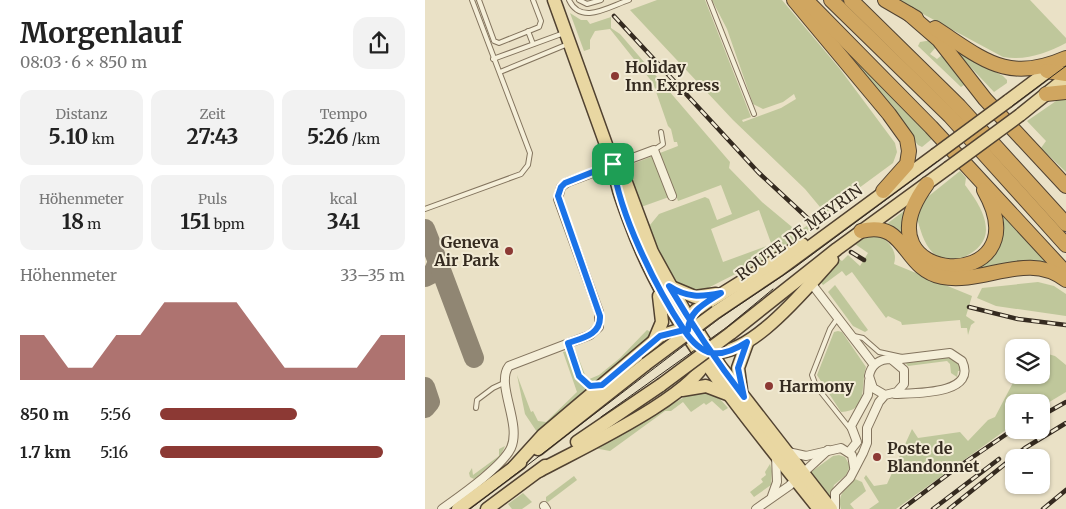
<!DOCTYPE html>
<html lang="de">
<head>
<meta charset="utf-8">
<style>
  :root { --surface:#fff; --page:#f2f2f2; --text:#222; --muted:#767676; --accent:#8c3934 }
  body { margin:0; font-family:Merriweather,serif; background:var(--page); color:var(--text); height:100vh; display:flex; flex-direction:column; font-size:19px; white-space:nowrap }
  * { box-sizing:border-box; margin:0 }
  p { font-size:16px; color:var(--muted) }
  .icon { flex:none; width:28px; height:28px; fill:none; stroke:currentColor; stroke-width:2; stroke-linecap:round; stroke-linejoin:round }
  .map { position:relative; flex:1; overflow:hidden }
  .panel { display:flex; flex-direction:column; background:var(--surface); width:425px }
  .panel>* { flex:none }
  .buttons { position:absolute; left:580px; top:339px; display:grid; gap:10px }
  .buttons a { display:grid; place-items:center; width:45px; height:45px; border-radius:10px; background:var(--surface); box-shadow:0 1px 4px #0004; font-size:25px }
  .pin { position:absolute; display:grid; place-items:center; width:42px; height:42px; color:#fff; margin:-21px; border-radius:10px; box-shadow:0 2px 8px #0006 }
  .round { display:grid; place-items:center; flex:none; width:52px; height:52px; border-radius:15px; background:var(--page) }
  .head { display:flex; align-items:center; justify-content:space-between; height:85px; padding:0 20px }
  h1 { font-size:28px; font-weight:700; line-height:38px }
  .stats { display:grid; grid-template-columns:repeat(3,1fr); gap:8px; height:85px; padding:5px 20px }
  .stats div { display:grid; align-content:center; border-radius:12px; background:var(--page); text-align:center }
  .stats b { font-size:21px; font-weight:700 }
  .stats small { font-size:14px; font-weight:400 }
  .stats p { font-size:14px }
  .chart { height:140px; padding:10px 20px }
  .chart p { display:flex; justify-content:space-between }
  .chart svg { width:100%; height:90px; margin-top:5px; fill:var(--accent); opacity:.7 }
  ul { padding:0 20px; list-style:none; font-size:16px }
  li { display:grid; grid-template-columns:80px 60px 1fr; align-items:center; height:38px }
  li i { height:12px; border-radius:6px; background:var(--accent) }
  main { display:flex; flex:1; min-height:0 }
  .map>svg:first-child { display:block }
  .green { fill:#bfc79b }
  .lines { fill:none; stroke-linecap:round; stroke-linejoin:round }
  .taxiway { stroke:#908673; stroke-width:20 }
  .service-casing { stroke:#83745e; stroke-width:6 }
  .minor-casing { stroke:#83745e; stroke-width:10 }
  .primary-casing { stroke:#514231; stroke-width:15 }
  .motorway-casing { stroke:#514231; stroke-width:16 }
  .service { stroke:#f5efd9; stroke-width:4 }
  .minor { stroke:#f5efd9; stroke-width:8 }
  .primary { stroke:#e9d7a2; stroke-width:12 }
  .motorway { stroke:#d0a660; stroke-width:14 }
  .tram { stroke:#352b20; stroke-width:1 }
  .rail-casing { stroke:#352b20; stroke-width:4.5 }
  .rail { stroke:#f2ebd5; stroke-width:2.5; stroke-dasharray:8; stroke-linecap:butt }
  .primary-bridge-casing { stroke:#514231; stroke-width:15; stroke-linecap:butt }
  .primary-bridge { stroke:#e9d7a2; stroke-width:12 }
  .route-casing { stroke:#fff; stroke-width:10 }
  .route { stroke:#1a73e8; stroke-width:6 }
  .poi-dot { fill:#8c3934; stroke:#f2ebd5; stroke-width:2 }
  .labels { text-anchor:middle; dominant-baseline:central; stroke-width:4; stroke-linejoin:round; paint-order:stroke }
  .poi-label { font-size:16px; font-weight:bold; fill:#352b20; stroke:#f2ebd5; text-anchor:start }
  .street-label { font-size:16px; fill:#352b20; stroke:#f2ebd5 }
</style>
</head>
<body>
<main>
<section class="panel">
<div class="head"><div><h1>Morgenlauf</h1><p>08:03 · 6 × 850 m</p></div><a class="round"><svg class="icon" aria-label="share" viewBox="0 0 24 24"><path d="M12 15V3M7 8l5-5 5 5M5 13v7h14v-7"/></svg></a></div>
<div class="stats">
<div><p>Distanz</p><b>5.10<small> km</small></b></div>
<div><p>Zeit</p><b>27:43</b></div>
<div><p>Tempo</p><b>5:26<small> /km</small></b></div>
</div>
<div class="stats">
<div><p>Höhenmeter</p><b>18<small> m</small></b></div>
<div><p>Puls</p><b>151<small> bpm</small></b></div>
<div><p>kcal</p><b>341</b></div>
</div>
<div class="chart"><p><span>Höhenmeter</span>33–35 m</p>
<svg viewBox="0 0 160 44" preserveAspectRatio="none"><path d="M0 44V22L10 22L20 38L30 38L40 22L50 22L60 6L70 6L80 6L90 6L100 22L110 38L120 38L130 38L140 38L150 22L160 22V44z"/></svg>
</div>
<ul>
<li><b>850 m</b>5:56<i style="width:56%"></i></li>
<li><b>1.7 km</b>5:16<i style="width:91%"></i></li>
</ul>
</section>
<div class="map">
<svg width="641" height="509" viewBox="0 0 641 509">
  <rect width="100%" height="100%" fill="#eae1c6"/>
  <!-- green -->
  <g class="green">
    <path d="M232,0H280L326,117L317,120L318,122L356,108L371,99L369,94L358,102L338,109L328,104L302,29L287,0H357L415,69L470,143L472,152L468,163L400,213L380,189L308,120L205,10Z"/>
    <path d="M472,0H605L641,38V43C622,53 600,61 578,57Z"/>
    <path d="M145,13L156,20H162L165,24L186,17V28L195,34L305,162L304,168L337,202L373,232L383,225L389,230L350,254L334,210L286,229L298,262L342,246L344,257L277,291C266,292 258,290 250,281C239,269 201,176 205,165L228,156L244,197L216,207L225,225L234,214L280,197L284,199L292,220L307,214L296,185L253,201L235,153L253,146L252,142H249L246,129L243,126L228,83L185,29L170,31L165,40V49L159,51Z"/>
    <path d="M501,41H507L511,47L505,54L512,59L517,55L539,81V85L536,87L493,46L495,42Z"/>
    <path d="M536,53L578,76L582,80V83L569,92L534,55Z"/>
    <path d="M426,54L508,138L497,147L493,145L422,57Z"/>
    <path d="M641,97V172L616,148L621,141L602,121L634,99Z"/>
    <path d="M535,171L541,178L540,185C549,197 561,213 561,230C561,252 525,270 508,253C498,243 495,228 491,215L500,199Z"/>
    <path d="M575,207L629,266L628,268C587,254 555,282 518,273C489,267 484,237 459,226L483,208C459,284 590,297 571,209Z"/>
    <path d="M454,235C464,242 473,251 469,264L547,296L541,316L550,322L546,325L543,335L542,328H536L535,320L477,325L476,322L463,316L461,318L427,272L421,276L417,271L398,285L394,280L414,259L417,261L423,255L435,266L443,253L430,244L443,236Z"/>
    <path d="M613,282L629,286L641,294V316L571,306L552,298L557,288Z"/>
    <path d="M410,285L443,330L440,332L428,326L403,292Z"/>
    <path d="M222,330L228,333L223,340L221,338L177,378L168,382L163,390L112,432L100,414L92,375L106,412L108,411L113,421L121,422L152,392L138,352L150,349L162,380L174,375L195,358Z"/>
    <path d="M413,331L417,332L441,367C435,387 444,411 416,412L392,375L409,332Z"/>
    <path d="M616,352L630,356L641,365V392L616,407V402H589V424L471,509H444L454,502L439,478L441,475L449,486L462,484L487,429L493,438L535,432L543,441L563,420L570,417L592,375H616Z"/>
    <path d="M522,356C530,359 534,363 536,371H533L532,377L526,373L525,364L522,361L483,366L479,361Z"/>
    <path d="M280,391L295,399L303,408L298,411L287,401L281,405L279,403L266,412L258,402L246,411H240L185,451L169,448L265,394Z"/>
    <path d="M80,446L76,455L53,477L49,479L45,477L44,473L47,468L48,475L74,456V449Z"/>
    <path d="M414,455L420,457L425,466L421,475L409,485L405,500L385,475L386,472L408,456Z"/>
    <path d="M345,464L347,471L346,485L329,497L325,492L338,482L336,479L341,475L340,472Z"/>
    <path d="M149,476L152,480L123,502L121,501V497Z"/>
    <path d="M430,479L437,482L441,491L425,504L429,509H416C412,495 420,488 430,479Z"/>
    <path d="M98,493L107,502L97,509H87L83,504Z"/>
  </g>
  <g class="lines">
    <!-- taxiway -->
    <g class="taxiway">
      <path d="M0,229L13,262L8,273L0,277"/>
      <path d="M13,262L49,358"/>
      <path d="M0,387L5,402L0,408"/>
    </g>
    <!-- service casing -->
    <g class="service-casing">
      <g id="service">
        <path d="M54,0L69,41L74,43L114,27L116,21L108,0"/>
        <path d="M144,0C156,26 185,6 204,0"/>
        <path d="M154,0L162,4L176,0"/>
        <path d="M284,0L329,114"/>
        <path d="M103,31L108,44"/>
        <path d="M68,59L139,33"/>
        <path d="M75,72L143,44"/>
        <path d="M229,150L238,144L236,132"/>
        <path d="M0,209L96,174L103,165L105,153L47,0"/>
        <path d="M412,319L405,329L387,375L391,386L426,430"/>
        <path d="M429,336L438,338L454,352L477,357"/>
        <path d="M143,343C148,358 151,385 170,386"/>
        <path d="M51,408L52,400L68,388L81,382"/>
      </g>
    </g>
    <!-- minor casing -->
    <g class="minor-casing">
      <g id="minor">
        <path d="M386,283L449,365"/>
        <path d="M468,360L525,353L537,361C553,395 489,393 470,394"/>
        <path d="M363,452L381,456L416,448L427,455L429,467"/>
        <path d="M424,452L432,442L426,426L443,395L444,381"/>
        <path d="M347,496L352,482L351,456"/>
        <path d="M119,506L121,509"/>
        <path d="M17,509C35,496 77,467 86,448C97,423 70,384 84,366L165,335L174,327V312L133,199L136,187L143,182L229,150L247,196"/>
        <path d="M331,509L364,486L403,450"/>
        <path d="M410,509V493L425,478L438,453L442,443V428L454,402L460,395L472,392L479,384V370L466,359C454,359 446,365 444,376L448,388L460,395"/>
      </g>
    </g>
    <!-- primary casing -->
    <g class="primary-casing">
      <g id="primary">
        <path d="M129,0L188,164C191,185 198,203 205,222C245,331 323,419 394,509"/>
        <path d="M583,101L631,65"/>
        <path d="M595,115L641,78"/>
        <path d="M188,164L199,177L227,252L259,310L295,366L406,509"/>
        <path d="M246,287L270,297L291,294"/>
        <path d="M291,312L355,269L510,155"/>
        <path d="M263,326L264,319L271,310L377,244"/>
        <path d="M306,333L412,249L523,168"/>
        <path d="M229,341L237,322L234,296"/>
        <path d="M281,351C321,364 382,287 407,260"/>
        <path d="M257,390L281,386L302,394"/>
        <path d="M316,390L313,368L322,343"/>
        <path d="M152,442L236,385"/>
        <path d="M113,449L221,364"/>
        <path d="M89,467L118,435L235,336L251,331H265"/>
        <path d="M114,471C148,452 277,393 282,356"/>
        <path d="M33,509L95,463"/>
        <path d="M62,509L120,466"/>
      </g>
    </g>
    <!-- motorway casing -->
    <g class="motorway-casing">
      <g id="motorway">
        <path d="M369,0L464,114L482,139L484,151L482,164L458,191"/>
        <path d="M381,0L506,127L641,273"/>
        <path d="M406,0L525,116L641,245"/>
        <path d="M426,0L534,106L641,224"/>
        <path d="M460,0L491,18"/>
        <path d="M484,14L514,40L560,99L641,186"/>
        <path d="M510,28C558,59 582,84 641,58"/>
        <path d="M622,71L641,74"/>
        <path d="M621,94L641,92"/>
        <path d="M502,184C426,288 620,297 559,190"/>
        <path d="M436,231C482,219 477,269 517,277C559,285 603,250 641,280"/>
      </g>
    </g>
    <!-- service -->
    <use href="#service" class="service"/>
    <!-- minor -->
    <use href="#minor" class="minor"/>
    <!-- primary -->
    <use href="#primary" class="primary"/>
    <!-- motorway -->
    <use href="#motorway" class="motorway"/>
    <!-- tram -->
    <g class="tram">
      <path d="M176,417L302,327L348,289"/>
      <path d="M45,509L295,318L369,268L641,66"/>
    </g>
    <!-- rail casing -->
    <g class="rail-casing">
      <g id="rail">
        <path d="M189,16L333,172L392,227"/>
        <path d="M426,252L439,260"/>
        <path d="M544,307L593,319L641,325"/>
        <path d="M616,416L641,402"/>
        <path d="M477,509L530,469L589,429"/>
        <path d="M508,509L574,459"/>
        <path d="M524,509L600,448L641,423"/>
        <path d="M618,509L641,490"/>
      </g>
    </g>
    <!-- rail -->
    <use href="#rail" class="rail"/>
    <!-- primary-bridge casing -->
    <g class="primary-bridge-casing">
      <g id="primary-bridge">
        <path d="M510,155L583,101"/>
        <path d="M523,168L595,115"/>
        <path d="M221,364L291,312"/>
        <path d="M236,385L306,333"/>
      </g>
    </g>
    <!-- primary-bridge -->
    <use href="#primary-bridge" class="primary-bridge"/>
  </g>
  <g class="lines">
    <!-- route casing -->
    <g class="route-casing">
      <path id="route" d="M188,164L140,183L136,187L133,196L175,316C176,335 157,338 143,343L154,376L165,386L177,385L235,336L259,330C277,357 294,360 322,342L313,368L319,397C292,362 267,325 244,286C262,298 276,297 296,293C281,303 264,310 263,330H259C231,288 194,214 188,164"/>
    </g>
    <!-- route -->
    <use href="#route" class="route"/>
  </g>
  <!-- markers -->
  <g class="poi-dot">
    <circle cx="190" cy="76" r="5"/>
    <circle cx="84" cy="251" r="5"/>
    <circle cx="344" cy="386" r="5"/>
    <circle cx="452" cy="457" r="5"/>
  </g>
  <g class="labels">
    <!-- poi labels -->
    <g class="poi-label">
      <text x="200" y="67">Holiday<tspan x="200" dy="18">Inn Express</tspan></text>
      <text x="74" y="242" text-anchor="end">Geneva<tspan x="74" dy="18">Air Park</tspan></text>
      <text x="354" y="386">Harmony</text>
      <text x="462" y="448">Poste de<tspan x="462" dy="18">Blandonnet</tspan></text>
    </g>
    <!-- street labels -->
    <g class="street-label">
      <text transform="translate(374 232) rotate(-36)">ROUTE DE MEYRIN</text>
    </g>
  </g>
</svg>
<div class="buttons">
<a><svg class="icon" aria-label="layers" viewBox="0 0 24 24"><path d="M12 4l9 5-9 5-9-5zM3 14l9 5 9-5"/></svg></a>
<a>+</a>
<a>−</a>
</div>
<div class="pin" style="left:188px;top:164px;background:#1e9e55"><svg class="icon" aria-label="arrive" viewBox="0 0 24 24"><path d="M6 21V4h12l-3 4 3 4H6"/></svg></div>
</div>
</main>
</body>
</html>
